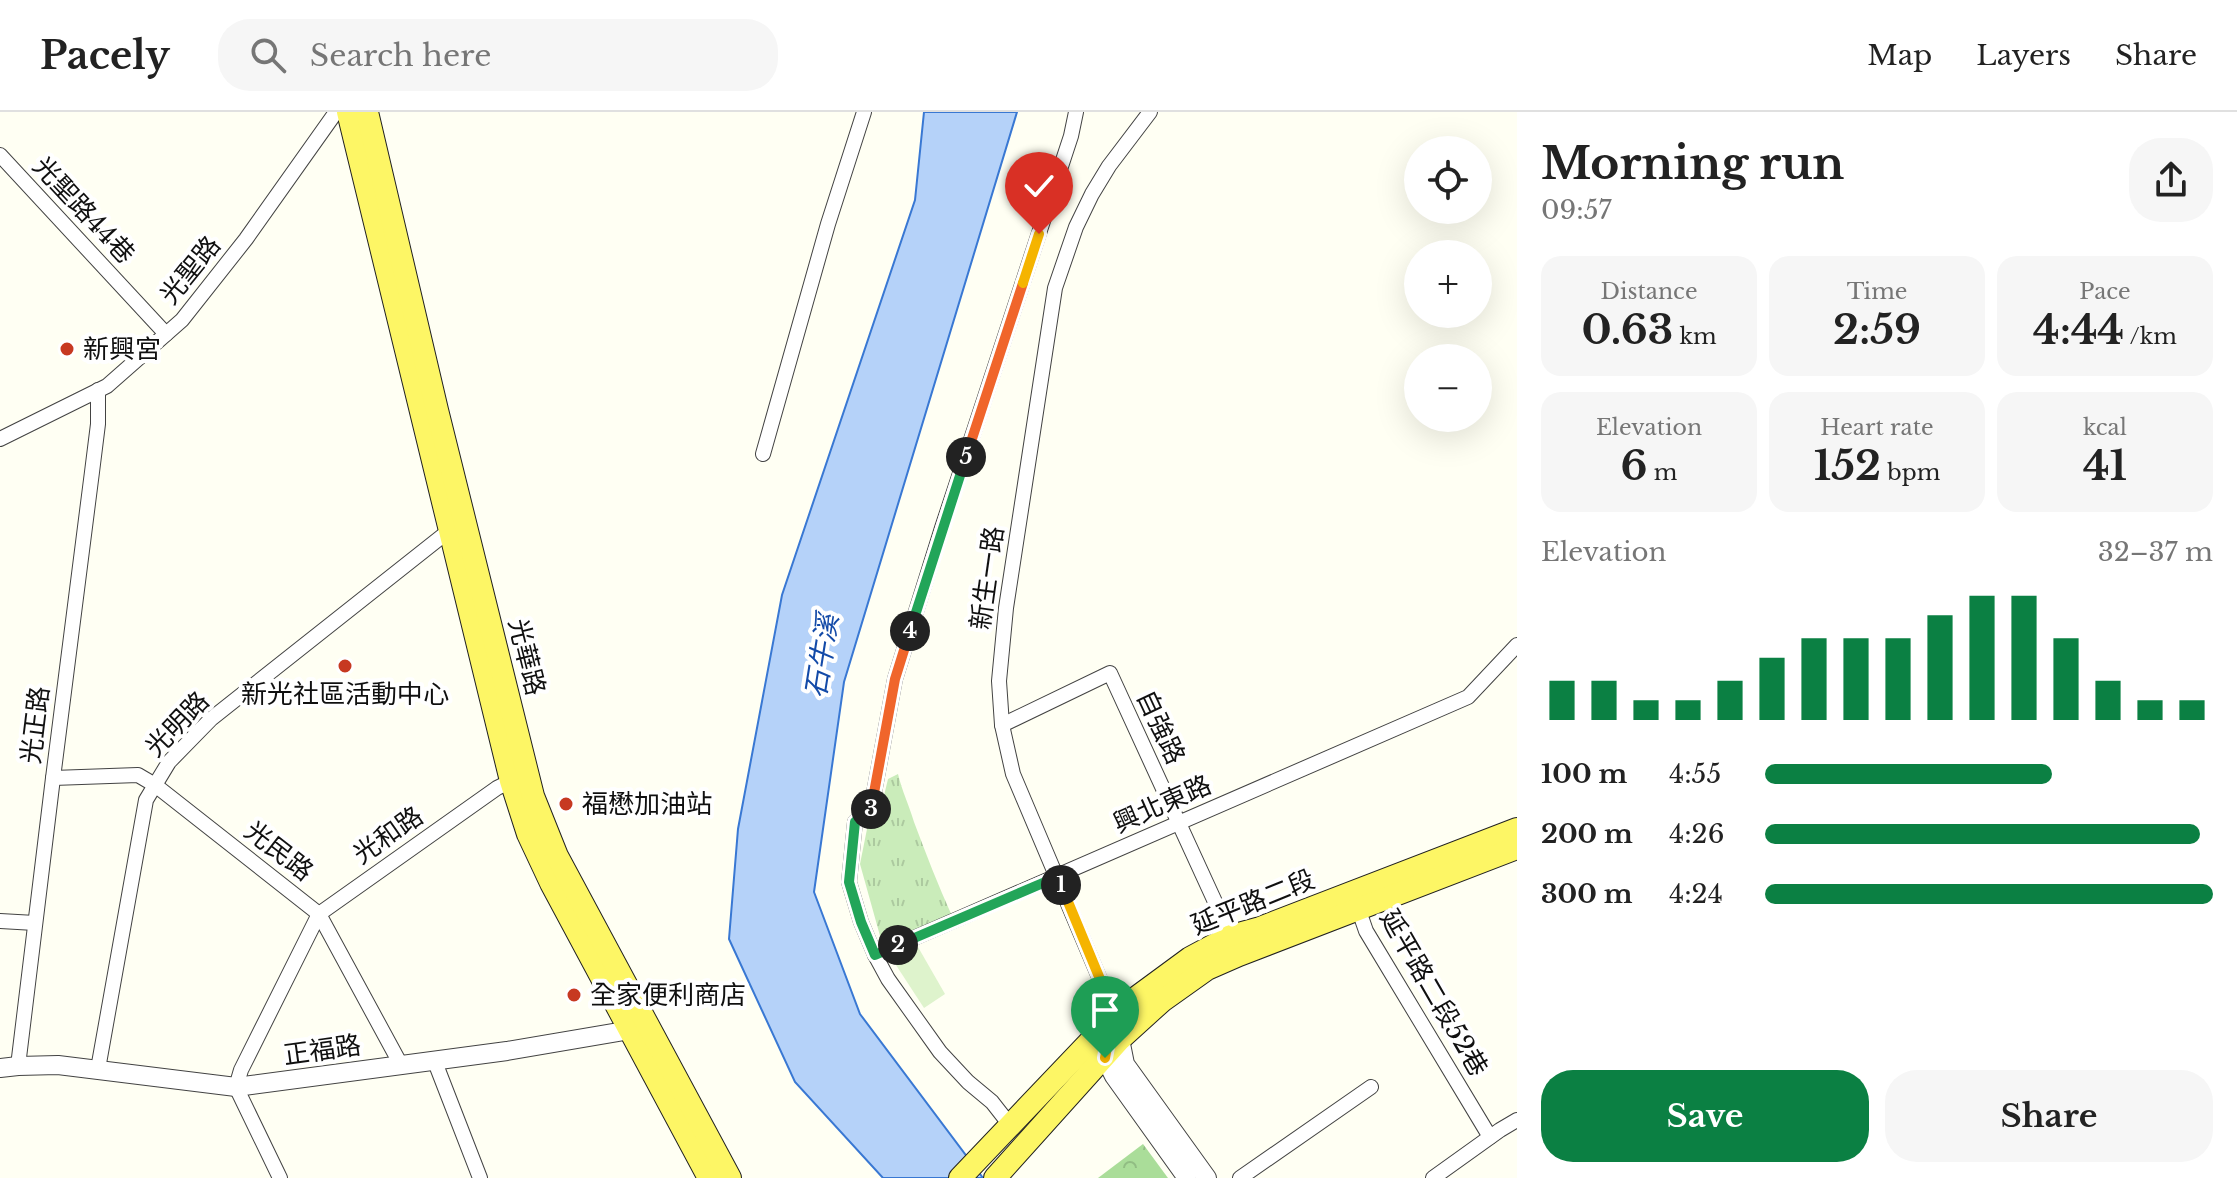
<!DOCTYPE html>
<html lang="en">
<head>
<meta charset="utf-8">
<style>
  :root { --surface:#fff; --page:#f6f6f6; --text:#222; --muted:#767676; --line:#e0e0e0; --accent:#0b8043 }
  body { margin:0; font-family:"Libre Baskerville","Noto Sans TC",serif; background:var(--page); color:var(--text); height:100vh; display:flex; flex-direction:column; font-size:30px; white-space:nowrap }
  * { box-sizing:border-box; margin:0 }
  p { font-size:26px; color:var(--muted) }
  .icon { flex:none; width:44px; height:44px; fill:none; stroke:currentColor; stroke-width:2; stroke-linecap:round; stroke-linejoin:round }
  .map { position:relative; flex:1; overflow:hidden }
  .side { display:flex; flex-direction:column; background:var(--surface); width:720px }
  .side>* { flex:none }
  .controls { position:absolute; left:1404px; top:24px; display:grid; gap:16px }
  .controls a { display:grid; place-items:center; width:88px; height:88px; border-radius:50%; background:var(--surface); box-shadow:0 8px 32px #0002; font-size:40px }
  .pin { position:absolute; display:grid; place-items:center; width:68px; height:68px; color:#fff; margin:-82px -34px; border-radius:50% 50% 50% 0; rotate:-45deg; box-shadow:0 0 8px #0007 }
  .pin .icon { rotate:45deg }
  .km { position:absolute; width:40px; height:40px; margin:-20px; border-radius:50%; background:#222; color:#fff; font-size:22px; line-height:40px; text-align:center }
  .round { display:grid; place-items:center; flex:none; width:84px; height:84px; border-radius:32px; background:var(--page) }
  .head { display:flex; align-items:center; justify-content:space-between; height:136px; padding:0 24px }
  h1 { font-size:44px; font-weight:700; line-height:60px }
  .metrics { display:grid; grid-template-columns:repeat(3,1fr); gap:12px; height:136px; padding:8px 24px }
  .metrics div { display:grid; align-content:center; border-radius:20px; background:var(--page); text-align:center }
  .metrics b { font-size:40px; font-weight:700 }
  .metrics small { font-size:22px; font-weight:400 }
  .metrics p { font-size:22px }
  .chart { height:224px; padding:16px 24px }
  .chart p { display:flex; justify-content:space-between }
  .chart svg { width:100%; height:144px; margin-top:8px; stroke:var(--accent); stroke-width:6 }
  .cta { display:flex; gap:16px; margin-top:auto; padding:16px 24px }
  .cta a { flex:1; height:92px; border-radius:32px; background:var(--accent); color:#fff; font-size:32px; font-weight:700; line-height:92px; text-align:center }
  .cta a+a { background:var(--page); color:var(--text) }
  ul { padding:0 24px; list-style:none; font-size:26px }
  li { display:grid; grid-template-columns:128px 96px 1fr; align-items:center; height:60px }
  li i { height:20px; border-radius:10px; background:var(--accent) }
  header { display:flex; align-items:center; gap:48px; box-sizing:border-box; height:112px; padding:0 40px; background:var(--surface); border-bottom:2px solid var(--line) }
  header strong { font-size:38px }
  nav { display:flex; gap:44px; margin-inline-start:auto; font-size:28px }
  .search { width:560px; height:72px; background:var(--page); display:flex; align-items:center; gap:20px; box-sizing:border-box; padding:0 28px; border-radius:32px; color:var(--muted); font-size:30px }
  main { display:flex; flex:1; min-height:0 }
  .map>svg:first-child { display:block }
  .grass { fill:url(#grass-tufts) }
  .forest { fill:url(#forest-crowns) }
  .pitch { fill:#def3cc }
  .water { fill:#b5d2f9; stroke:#3978d3; stroke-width:2 }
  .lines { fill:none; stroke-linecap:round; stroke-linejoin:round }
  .minor-casing { stroke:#434343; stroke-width:16 }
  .tertiary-casing { stroke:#434343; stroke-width:20 }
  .primary-casing { stroke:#212121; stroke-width:24 }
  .minor { stroke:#fff; stroke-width:14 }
  .tertiary { stroke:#fff; stroke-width:18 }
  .primary { stroke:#fdf665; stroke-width:22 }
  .split-1-casing { stroke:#fff; stroke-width:16 }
  .split-2-casing { stroke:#fff; stroke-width:16 }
  .split-3-casing { stroke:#fff; stroke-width:16 }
  .split-4-casing { stroke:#fff; stroke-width:16 }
  .split-5-casing { stroke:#fff; stroke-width:16 }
  .split-6-casing { stroke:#fff; stroke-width:16 }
  .split-7-casing { stroke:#fff; stroke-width:16 }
  .split-1 { stroke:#f5b400; stroke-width:10 }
  .split-2 { stroke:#22a559; stroke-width:10 }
  .split-3 { stroke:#22a559; stroke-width:10 }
  .split-4 { stroke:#f0652b; stroke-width:10 }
  .split-5 { stroke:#22a559; stroke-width:10 }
  .split-6 { stroke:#f0652b; stroke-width:10 }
  .split-7 { stroke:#f5b400; stroke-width:10 }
  .poi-dot { fill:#c73921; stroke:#fff; stroke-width:3 }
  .labels { text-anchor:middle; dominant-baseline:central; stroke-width:8; stroke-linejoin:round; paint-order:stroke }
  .street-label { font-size:26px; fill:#101010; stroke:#fff }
  .poi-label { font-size:26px; fill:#101010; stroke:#fff; text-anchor:start }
  .water-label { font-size:28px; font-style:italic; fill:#134aa8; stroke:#fff }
</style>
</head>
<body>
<header>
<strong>Pacely</strong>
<div class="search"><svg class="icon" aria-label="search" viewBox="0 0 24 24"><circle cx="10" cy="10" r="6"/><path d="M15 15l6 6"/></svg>Search here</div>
<nav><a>Map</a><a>Layers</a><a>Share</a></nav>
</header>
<main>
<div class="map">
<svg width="1517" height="1066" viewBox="0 0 1517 1066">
  <defs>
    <pattern id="grass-tufts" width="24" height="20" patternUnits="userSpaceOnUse" patternTransform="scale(2)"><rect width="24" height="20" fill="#caecba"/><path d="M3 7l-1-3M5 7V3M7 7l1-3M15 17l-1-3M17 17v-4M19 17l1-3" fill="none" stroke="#acc99f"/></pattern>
    <pattern id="forest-crowns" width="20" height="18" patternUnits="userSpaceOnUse" patternTransform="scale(2)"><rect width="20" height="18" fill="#ad9"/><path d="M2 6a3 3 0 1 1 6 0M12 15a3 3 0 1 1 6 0" fill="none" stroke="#91bd83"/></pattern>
  </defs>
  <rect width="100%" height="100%" fill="#fffff3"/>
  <!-- grass -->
  <path class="grass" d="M898,662C902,679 909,693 914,710C926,742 938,773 952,804L882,831L860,752L868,712L881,696L888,667Z"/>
  <!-- forest -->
  <path class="forest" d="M1143,1032L1168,1066H1098Z"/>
  <!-- pitch -->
  <path class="pitch" d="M918,835L945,882L924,896L894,850Z"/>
  <!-- water -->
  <path class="water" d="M924,0H1017L844,570L814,780L860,902L983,1066H883L795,970L729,827L738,717L782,483L915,88Z"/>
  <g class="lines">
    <!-- minor casing -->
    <g class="minor-casing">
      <g id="minor">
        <path d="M0,43L166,222"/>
        <path d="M0,327L107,274L182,208L246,127L336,0"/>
        <path d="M763,342L828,112L864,0"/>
        <path d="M1002,613L1110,561L1233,829"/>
        <path d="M53,666L138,663L155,673L319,802L401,953"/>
        <path d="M1356,790L1366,819L1490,1025"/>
        <path d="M0,809L35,811"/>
        <path d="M875,843L1468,585L1517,533"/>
        <path d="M1111,910L1107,884L1013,662L1002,613L999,569L1006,496L1055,176L1076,115L1092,82L1109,54L1150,0"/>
        <path d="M435,950L480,1066"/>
        <path d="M18,954L53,666L92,360L98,312V278"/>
        <path d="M98,957L146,688L169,650L211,607L455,414"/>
        <path d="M1010,1013L992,990L968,970L940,940L888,867L875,843L861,810L849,770L855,710L871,697L895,567L942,416L1071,24L1076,0"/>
        <path d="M280,1066L236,975L241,958L319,802L497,676L515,667"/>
        <path d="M1240,1066L1371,975"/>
        <path d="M1433,1066L1500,1018L1517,1008"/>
      </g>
    </g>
    <!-- tertiary casing -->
    <g class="tertiary-casing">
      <g id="tertiary">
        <path d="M1116,917L1120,927L1125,952L1207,1066"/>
        <path d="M1105,946L1114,964L1187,1066"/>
        <path d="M0,956L18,954L58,953L236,975L507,939L642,916"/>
      </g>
    </g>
    <!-- primary casing -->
    <g class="primary-casing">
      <g id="primary">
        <path d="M348,0L511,669L528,722L551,771L709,1066"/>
        <path d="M367,0L437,298L533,684L557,744L730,1066"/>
        <path d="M960,1066L1122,896L1190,846L1231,824L1260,816L1517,717"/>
        <path d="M995,1066L1120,927L1162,889L1207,857L1239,843L1517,736"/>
      </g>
    </g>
    <!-- minor -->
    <use href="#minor" class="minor"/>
    <!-- tertiary -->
    <use href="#tertiary" class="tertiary"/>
    <!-- primary -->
    <use href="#primary" class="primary"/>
  </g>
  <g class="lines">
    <!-- split-1 casing -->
    <g class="split-1-casing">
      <path id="split-1" d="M1061,773L1107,884L1112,907L1105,946"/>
    </g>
    <!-- split-2 casing -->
    <g class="split-2-casing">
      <path id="split-2" d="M898,833L1057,765L1061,773"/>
    </g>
    <!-- split-3 casing -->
    <g class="split-3-casing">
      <path id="split-3" d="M871,697L855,710L849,770L861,810L875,843L898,833"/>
    </g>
    <!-- split-4 casing -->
    <g class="split-4-casing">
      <path id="split-4" d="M871,697L895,567L910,519"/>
    </g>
    <!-- split-5 casing -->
    <g class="split-5-casing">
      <path id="split-5" d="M910,519L966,345"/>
    </g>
    <!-- split-6 casing -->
    <g class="split-6-casing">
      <path id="split-6" d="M966,345L1023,171"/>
    </g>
    <!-- split-7 casing -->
    <g class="split-7-casing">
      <path id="split-7" d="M1023,171L1039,122"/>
    </g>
    <!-- split-1 -->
    <use href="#split-1" class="split-1"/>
    <!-- split-2 -->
    <use href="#split-2" class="split-2"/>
    <!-- split-3 -->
    <use href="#split-3" class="split-3"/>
    <!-- split-4 -->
    <use href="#split-4" class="split-4"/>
    <!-- split-5 -->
    <use href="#split-5" class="split-5"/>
    <!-- split-6 -->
    <use href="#split-6" class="split-6"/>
    <!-- split-7 -->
    <use href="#split-7" class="split-7"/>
  </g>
  <!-- markers -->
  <g class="poi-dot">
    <circle cx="67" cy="237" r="8"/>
    <circle cx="345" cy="554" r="8"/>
    <circle cx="566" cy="692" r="8"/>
    <circle cx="574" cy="883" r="8"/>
  </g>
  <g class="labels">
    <!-- street labels -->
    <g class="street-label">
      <text transform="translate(84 98) rotate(47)">光聖路44巷</text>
      <text transform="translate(190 158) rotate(-51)">光聖路</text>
      <text transform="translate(987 466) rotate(-82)">新生一路</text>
      <text transform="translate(527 545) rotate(76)">光華路</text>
      <text transform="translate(177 612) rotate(-46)">光明路</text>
      <text transform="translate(35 613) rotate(-83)">光正路</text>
      <text transform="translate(1161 615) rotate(65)">自強路</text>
      <text transform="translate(1162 692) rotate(-24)">興北東路</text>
      <text transform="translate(388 723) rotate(-35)">光和路</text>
      <text transform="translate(279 739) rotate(38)">光民路</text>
      <text transform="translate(1253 790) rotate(-22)">延平路二段</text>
      <text transform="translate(1434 881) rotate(60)">延平路二段52巷</text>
      <text transform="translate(322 938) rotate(-8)">正福路</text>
    </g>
    <!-- poi labels -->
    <g class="poi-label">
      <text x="83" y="237">新興宮</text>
      <text x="345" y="582" text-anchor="middle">新光社區活動中心</text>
      <text x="582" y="692">福懋加油站</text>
      <text x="590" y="883">全家便利商店</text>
    </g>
    <!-- water labels -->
    <g class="water-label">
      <text transform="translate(822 544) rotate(-81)">石牛溪</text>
    </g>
  </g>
</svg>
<div class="controls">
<a><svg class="icon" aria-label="locate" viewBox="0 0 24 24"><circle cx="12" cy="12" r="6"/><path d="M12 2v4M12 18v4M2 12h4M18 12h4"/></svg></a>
<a>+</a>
<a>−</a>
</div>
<div class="pin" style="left:1105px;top:946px;background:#1e9e55"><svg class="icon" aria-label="arrive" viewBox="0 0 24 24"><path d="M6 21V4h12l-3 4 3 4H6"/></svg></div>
<div class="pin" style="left:1039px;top:122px;background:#d93025"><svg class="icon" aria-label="check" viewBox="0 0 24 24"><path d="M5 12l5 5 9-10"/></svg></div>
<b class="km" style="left:1061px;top:773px">1</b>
<b class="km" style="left:898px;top:833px">2</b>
<b class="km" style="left:871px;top:697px">3</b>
<b class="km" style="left:910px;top:519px">4</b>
<b class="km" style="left:966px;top:345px">5</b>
</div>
<section class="side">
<div class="head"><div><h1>Morning run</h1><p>09:57</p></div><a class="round"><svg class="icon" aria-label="share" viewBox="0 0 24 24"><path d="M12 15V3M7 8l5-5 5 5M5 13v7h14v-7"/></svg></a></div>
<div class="metrics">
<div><p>Distance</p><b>0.63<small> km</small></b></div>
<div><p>Time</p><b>2:59</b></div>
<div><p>Pace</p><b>4:44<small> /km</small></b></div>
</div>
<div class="metrics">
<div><p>Elevation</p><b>6<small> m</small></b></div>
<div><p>Heart rate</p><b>152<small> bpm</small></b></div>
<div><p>kcal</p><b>41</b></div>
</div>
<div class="chart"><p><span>Elevation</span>32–37 m</p>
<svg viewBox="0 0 160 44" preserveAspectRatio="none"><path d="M5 44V32M15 44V32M25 44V38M35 44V38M45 44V32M55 44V25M65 44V19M75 44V19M85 44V19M95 44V12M105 44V6M115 44V6M125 44V19M135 44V32M145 44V38M155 44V38"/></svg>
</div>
<ul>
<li><b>100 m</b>4:55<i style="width:64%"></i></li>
<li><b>200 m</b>4:26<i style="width:97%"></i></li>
<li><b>300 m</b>4:24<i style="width:100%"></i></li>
</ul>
<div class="cta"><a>Save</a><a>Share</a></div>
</section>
</main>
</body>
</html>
